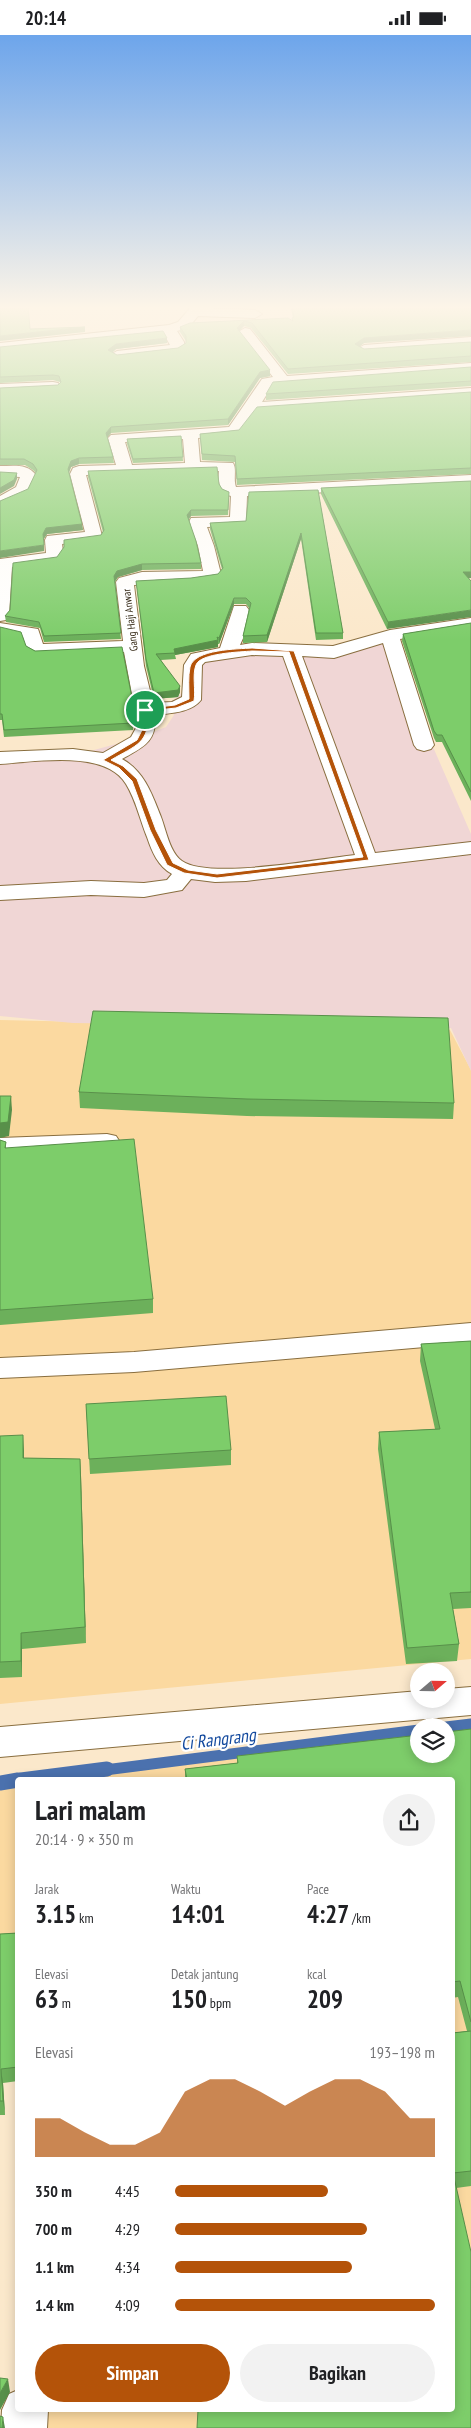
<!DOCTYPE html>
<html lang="id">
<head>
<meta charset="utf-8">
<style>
  :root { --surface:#fff; --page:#f2f2f2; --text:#202124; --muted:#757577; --accent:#b45309 }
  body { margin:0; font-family:"PT Sans Narrow",sans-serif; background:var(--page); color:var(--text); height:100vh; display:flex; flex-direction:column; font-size:19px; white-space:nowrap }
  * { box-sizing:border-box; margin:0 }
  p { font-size:16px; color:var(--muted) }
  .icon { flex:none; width:28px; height:28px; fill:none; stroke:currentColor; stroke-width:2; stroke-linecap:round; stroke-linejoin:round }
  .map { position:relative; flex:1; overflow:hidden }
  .details { position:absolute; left:15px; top:1742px; width:440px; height:635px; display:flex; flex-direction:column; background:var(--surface); border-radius:5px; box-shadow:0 2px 12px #0003 }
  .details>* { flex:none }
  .needle { width:32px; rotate:70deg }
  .fabs { position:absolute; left:410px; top:1628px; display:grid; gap:10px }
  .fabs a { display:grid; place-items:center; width:45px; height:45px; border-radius:50%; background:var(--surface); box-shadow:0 2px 12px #0003; font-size:25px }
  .pin { position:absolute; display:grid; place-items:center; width:42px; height:42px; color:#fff; margin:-21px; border:2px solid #fff; border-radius:50%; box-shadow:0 1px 5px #0007 }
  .round { display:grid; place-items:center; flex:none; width:52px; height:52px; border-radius:26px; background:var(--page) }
  .summary { display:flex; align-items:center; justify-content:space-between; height:85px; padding:0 20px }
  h1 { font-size:28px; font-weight:700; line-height:38px }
  .figures { display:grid; grid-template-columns:repeat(3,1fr); gap:8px; height:85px; padding:5px 20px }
  .figures div { display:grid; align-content:center }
  .figures b { font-size:25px; font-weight:700 }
  .figures small { font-size:14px; font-weight:400 }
  .figures p { font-size:14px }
  .chart { height:140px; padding:10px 20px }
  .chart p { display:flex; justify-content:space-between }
  .chart svg { width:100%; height:90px; margin-top:5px; fill:var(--accent); opacity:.7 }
  .cta { display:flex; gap:10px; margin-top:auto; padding:10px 20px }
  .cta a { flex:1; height:58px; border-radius:30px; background:var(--accent); color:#fff; font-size:20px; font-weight:700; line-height:58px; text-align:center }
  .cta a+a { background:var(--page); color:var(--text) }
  ul { padding:0 20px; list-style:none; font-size:16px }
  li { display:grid; grid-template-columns:80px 60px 1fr; align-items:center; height:38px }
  li i { height:12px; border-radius:6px; background:var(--accent) }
  .status { display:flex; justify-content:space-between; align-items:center; height:35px; padding:0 25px; background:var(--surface); direction:ltr }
  .status svg { height:14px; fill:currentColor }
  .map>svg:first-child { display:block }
  .built { fill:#fbd9a0 }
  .green { fill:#f0d6d5 }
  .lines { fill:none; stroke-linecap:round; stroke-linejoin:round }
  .stream-far1 { stroke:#4b71ae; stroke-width:11 }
  .stream { stroke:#4b71ae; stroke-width:15 }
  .minor-casing { stroke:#896e3f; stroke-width:2 }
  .minor { fill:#fff; fill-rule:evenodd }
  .wall { fill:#6cb05b }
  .shaded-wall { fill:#58904a }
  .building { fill:#7dcd6a; stroke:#58904a }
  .route { fill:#b45309; stroke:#fff; fill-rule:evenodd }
  .labels { text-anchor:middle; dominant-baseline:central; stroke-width:4.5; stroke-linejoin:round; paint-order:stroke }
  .far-street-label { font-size:11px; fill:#372b18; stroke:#fff }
  .near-water-label { font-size:18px; font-style:italic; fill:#144a9e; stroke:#fff }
</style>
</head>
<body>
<div class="status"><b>20:14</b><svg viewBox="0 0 49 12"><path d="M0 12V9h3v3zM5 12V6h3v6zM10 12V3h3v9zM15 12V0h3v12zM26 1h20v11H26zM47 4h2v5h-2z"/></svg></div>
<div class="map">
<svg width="471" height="2393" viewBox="0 0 471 2393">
  <rect width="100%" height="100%" fill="#fbe8cb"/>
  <!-- built -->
  <g class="built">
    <path d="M0,985L450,995L471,1035V1624L0,1669Z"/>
    <path d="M471,1696V2393H43L44,2375H452V1745H18L17,2043L0,2045V1744L419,1702V1719H446Z"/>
  </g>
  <!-- green -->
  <path class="green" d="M385,602L471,799V1036L451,993L73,988L0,981V729L72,721L138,703L166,692L174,680L169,668L182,658L187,625L193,623L248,613L322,622Z"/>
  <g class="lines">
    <!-- stream-far1 -->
    <g class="stream-far1">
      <path d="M446,1692L471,1689"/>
      <path d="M97,1736L419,1695"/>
    </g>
    <!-- stream -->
    <g class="stream">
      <path d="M21,1745L107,1734"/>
      <path d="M0,1748L18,1745"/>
    </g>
    <!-- minor casing -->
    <g class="minor-casing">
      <g id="minor">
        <path d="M193,270H207L205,273L255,275L262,279L255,283L198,281L188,293L177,296L184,307V313L177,317L117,324L110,320L117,316L170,310L164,299L0,316V308L169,290L178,287Z"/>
        <path d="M245,293L250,294L287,341L471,328V336L272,351L262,367L471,353V361L256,376L239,399L198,403L200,427L233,428C237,434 233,444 236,452L471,440V450L247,461L246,487L244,491L207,492L214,511L221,539L218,543L191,547L134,550L144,631L153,668L172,667L182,662L184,630L191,619L220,613L234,571H246L249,575L244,601L240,610L252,608L333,611L390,595L471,583V593L400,604L434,710L431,714L424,716L417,714L414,710L383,608L334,623L302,621L375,818L471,807V819L246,846L215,847L191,844L182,855L144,862L91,860L0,865V851L91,846L144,848L167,845L172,839C158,831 152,817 147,802C140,785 136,765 126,749C105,714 34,727 0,729V717L73,714L103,718L131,702L136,693L135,675L124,617L36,621C25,618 25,612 23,602L0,598V588L38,594L43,609L123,606L116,547L119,543L142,537L203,536L198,511L189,487L191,483L230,482L231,461L224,459C219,452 218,445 219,436L86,440L102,501L100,505L62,509L63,517L57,526L12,532L9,581L6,585L0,586V524L46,518L45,505L47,501L85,497L70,439L73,433L79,431L116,430L108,403L111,400L229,392L262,344L273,342L238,297ZM183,404L185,428L132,430L125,407ZM252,620L283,621L355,820C319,824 209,845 182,826C170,818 166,795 161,782C152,759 144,736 122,724C143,712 157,707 155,680C170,678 191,678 201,665L202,630L205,627Z"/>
        <path d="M471,302V310L364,318L357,314L364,310Z"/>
        <path d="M53,347L58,348L60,351L58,354L0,357V349Z"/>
        <path d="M0,431C13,431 27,428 36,440L28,458L0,472V461L16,452L20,442L0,441Z"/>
        <path d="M107,1099L116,1101L120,1107L116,1113L107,1115L0,1119V1103Z"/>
        <path d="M471,1288V1308L134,1337L0,1343V1323L134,1317Z"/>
        <path d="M471,1652V1680L0,1722V1692L419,1656V1664H446V1654Z"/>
        <path d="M18,2355V2375H48L47,2393H1L2,2375L9,2359Z"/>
      </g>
    </g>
    <!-- minor -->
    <use href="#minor" class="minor"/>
  </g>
  <!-- wall -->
  <g class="wall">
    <path d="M290,270H471L364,308L359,312L364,314L471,307V327L288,339L251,293L244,291L239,296L270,341L260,343L228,390L111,398L107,402L113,422L114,428L79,429L71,432L69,438L83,495L47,499L43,505L44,516L28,454L36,438L33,435L25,430H0V353L58,350L60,348V347L53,345L0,348V312L167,308L116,314L112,318L117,320L178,313L186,308V306L180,297V292L190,288L288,283L292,286V283H293Z"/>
    <path d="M471,332V352V351L266,365V359Z"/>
    <path d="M471,357V439L237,450L235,427L202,425L200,399L239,395Z"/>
    <path d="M181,401L183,426L133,428L127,409V404Z"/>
    <path d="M88,436L219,449L222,454L229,457L228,480L191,481L189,484L201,528V534L142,535L118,542L115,547L121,604L44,607L40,593L6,587L5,581L57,522L101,500L103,497L88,442Z"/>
    <path d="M471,446V543H468L387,594L321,459V453Z"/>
    <path d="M318,455L343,598V604L316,605L301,504L267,607L243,608V601L249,573L246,569H234L219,609H218V612L175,620L176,624L161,625L180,657L178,662L154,664L146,631L136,546L191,543L218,539L222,534L210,494V488L246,486Z"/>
    <path d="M471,588V766L442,707H436L434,703L402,606L403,599Z"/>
    <path d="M0,592L26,611L133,668V695L4,702L2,685H0Z"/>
    <path d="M79,1057L454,1068L453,1084L247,1081L80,1073Z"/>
    <path d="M0,1105L6,1107V1113L153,1264V1278L0,1290Z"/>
    <path d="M471,1306V1573L453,1574L459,1609L457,1626L406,1629L378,1414L379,1397L435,1394L420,1326L421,1309Z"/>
    <path d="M86,1369L231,1415V1430L90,1439Z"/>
    <path d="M0,1401L24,1416V1423L80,1424L86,1608L22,1614V1642L0,1643Z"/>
    <path d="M471,1694V2151L456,2153L198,2375L452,1998L467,1996L458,1962L452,1963V1745H185V1734L237,1728V1721Z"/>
    <path d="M18,1898V2046L3,2048L5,2080H0V1899Z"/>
  </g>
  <!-- shaded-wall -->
  <g class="shaded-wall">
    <path d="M244,286V291L237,298V293Z"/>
    <path d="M85,292V297L0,306V301Z"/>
    <path d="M471,295V301L364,308L355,315V309L364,303Z"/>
    <path d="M167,303V308L116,314L108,321V315L116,309Z"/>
    <path d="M270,335V341L260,343L228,390V384L260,337Z"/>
    <path d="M111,392V398L106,404V398Z"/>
    <path d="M79,423V429L71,432L68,439V434L71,426Z"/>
    <path d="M17,438V444L14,451L0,459V453Z"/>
    <path d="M191,475V481L187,486V480Z"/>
    <path d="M82,489L83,495L47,499L43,505V499L46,493Z"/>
    <path d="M301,498V504L267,607V600Z"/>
    <path d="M44,510V516L0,523V516Z"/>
    <path d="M142,529V535L118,542L114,547V541L117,536Z"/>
    <path d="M463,537H471V543L463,544Z"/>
    <path d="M234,563V569L219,609V603Z"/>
    <path d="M471,575V582L387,594L388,587Z"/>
    <path d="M218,605V612L175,620L174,614Z"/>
    <path d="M180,651V657L178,662L154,664V658Z"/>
    <path d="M11,1061L12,1075L9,1101L0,1103V1088Z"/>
    <path d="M23,1400L24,1416V1439L23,1423Z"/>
    <path d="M80,1424L81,1440L86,1608L85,1592Z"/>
    <path d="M21,1598L22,1614V1642L21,1626Z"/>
    <path d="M1,2034L3,2048L5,2080L3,2066Z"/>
    <path d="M8,2344L10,2357L0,2375V2377V2358Z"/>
    <path d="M3,2382L5,2393H2Z"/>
  </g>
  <!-- building -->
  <g class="building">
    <path d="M0,270H28L30,294L85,292L0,301Z"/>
    <path d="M292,270H471V295L364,303L355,309L364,314L471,307V321L288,334L252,288L244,286L237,293L270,335L260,337L228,384L111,392L106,398L113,422L79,423L71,426L68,434L82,489L46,493L43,499L44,510L0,516V466L28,454L37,435L33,429L24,424H0V353L58,350L61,347L59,341L53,340L0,342V312L163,296L167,303L116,309L108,315L117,320L178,313L186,308V301L180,292L190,288L288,283L293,286L292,283L294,282Z"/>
    <path d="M471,332V346L266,359L273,347Z"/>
    <path d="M471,357V433L237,444L235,421L202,419L200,399L239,395L257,372Z"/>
    <path d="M181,401L183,422L133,424L127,404Z"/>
    <path d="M217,432L219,449L222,454L229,457L228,475H191L187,480L196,506L201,528L142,529L117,536L114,541L121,598L44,601L39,587L5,581L10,575L13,528L57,522L64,512V505L101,500L104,495L88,436Z"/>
    <path d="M0,437L17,438L14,445L0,453Z"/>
    <path d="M471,446V537H463L471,546V575L388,587L321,453Z"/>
    <path d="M318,455L343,598H316L301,498L267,600L243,601L251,568L246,563H234L219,603L217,602L218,605L174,614L175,618L156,619L180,651L178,655L154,658L146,624L136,546L191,543L218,539L223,533L210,488L246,486L249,457Z"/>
    <path d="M471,588V757L442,700H437L434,696L403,599Z"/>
    <path d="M0,592L21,597L26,611L35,616L122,612L133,668V688L4,695L2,679H0Z"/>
    <path d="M93,976L448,983L454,1068L247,1064L79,1057Z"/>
    <path d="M0,1061H11L8,1087L0,1088Z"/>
    <path d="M134,1104L153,1264L0,1275V1105L6,1107L5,1113Z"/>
    <path d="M471,1306V1557L450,1558L459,1609L407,1613L379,1397L440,1394L421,1309Z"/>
    <path d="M226,1361L231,1415L89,1424L86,1369Z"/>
    <path d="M23,1400V1423L80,1424L85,1592L21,1598V1626L0,1627V1401Z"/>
    <path d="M471,1694V1987L460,1946L452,1947V1745H187L185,1734L238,1728L237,1721L419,1700V1719H446V1697Z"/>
    <path d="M18,1898V2032L1,2034L3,2066H0V1899Z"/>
    <path d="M471,1996V2136L453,2138L471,2217V2393H197L198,2375H452V1998Z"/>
    <path d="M0,2343L8,2344L0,2358Z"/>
    <path d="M0,2381L3,2382L2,2393H0Z"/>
  </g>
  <!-- sky -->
  <linearGradient id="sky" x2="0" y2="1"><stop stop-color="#6da5eb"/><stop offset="0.45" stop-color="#fdf5e8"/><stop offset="1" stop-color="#fdf5e8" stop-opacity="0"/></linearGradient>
  <rect width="471" height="605" fill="url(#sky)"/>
  <!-- route -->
  <path class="route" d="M252,613L294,616L369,825L217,843L184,838L167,830L150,795L132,746L119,733L103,725L137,705L143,693V674L175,670L189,664C189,654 188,641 190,632C194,614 238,614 252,613ZM252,616L289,617L363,822L217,839L188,835L173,828L156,795L137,744L123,731L111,725C136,710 150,709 148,676L176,673L194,666C196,655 192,640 196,630C200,618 241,617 252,616Z"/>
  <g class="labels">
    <!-- far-street labels -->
    <g class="far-street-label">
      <text transform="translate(130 585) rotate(-97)">Gang Haji Anwar</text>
    </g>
    <!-- near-water labels -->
    <g class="near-water-label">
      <text transform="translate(218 1704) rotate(-7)">Ci Rangrang</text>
    </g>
  </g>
</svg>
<div class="fabs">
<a><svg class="needle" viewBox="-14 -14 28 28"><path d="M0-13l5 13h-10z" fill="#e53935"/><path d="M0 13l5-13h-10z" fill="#757577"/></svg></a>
<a><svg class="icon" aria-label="layers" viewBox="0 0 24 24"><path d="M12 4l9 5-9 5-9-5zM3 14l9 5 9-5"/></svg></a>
</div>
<div class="pin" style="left:145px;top:675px;background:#1e9e55"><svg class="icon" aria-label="arrive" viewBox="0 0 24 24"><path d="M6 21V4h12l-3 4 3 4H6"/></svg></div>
<section class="details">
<div class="summary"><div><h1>Lari malam</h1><p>20:14 · 9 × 350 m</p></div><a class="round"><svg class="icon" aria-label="share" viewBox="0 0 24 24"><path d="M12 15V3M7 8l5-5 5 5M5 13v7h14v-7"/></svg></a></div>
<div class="figures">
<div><p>Jarak</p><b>3.15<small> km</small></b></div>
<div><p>Waktu</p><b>14:01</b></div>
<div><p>Pace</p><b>4:27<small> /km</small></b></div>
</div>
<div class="figures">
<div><p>Elevasi</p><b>63<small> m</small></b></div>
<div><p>Detak jantung</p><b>150<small> bpm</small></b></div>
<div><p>kcal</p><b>209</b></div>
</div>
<div class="chart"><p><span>Elevasi</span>193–198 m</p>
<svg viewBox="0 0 160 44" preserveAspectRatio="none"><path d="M0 44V25L10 25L20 32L30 38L40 38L50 32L60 12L70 6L80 6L90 12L100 19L110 12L120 6L130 6L140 12L150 25L160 25V44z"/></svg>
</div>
<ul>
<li><b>350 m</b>4:45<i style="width:59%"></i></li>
<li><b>700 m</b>4:29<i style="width:74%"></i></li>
<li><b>1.1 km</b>4:34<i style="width:68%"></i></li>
<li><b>1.4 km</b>4:09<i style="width:100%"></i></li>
</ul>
<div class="cta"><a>Simpan</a><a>Bagikan</a></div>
</section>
</div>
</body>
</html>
